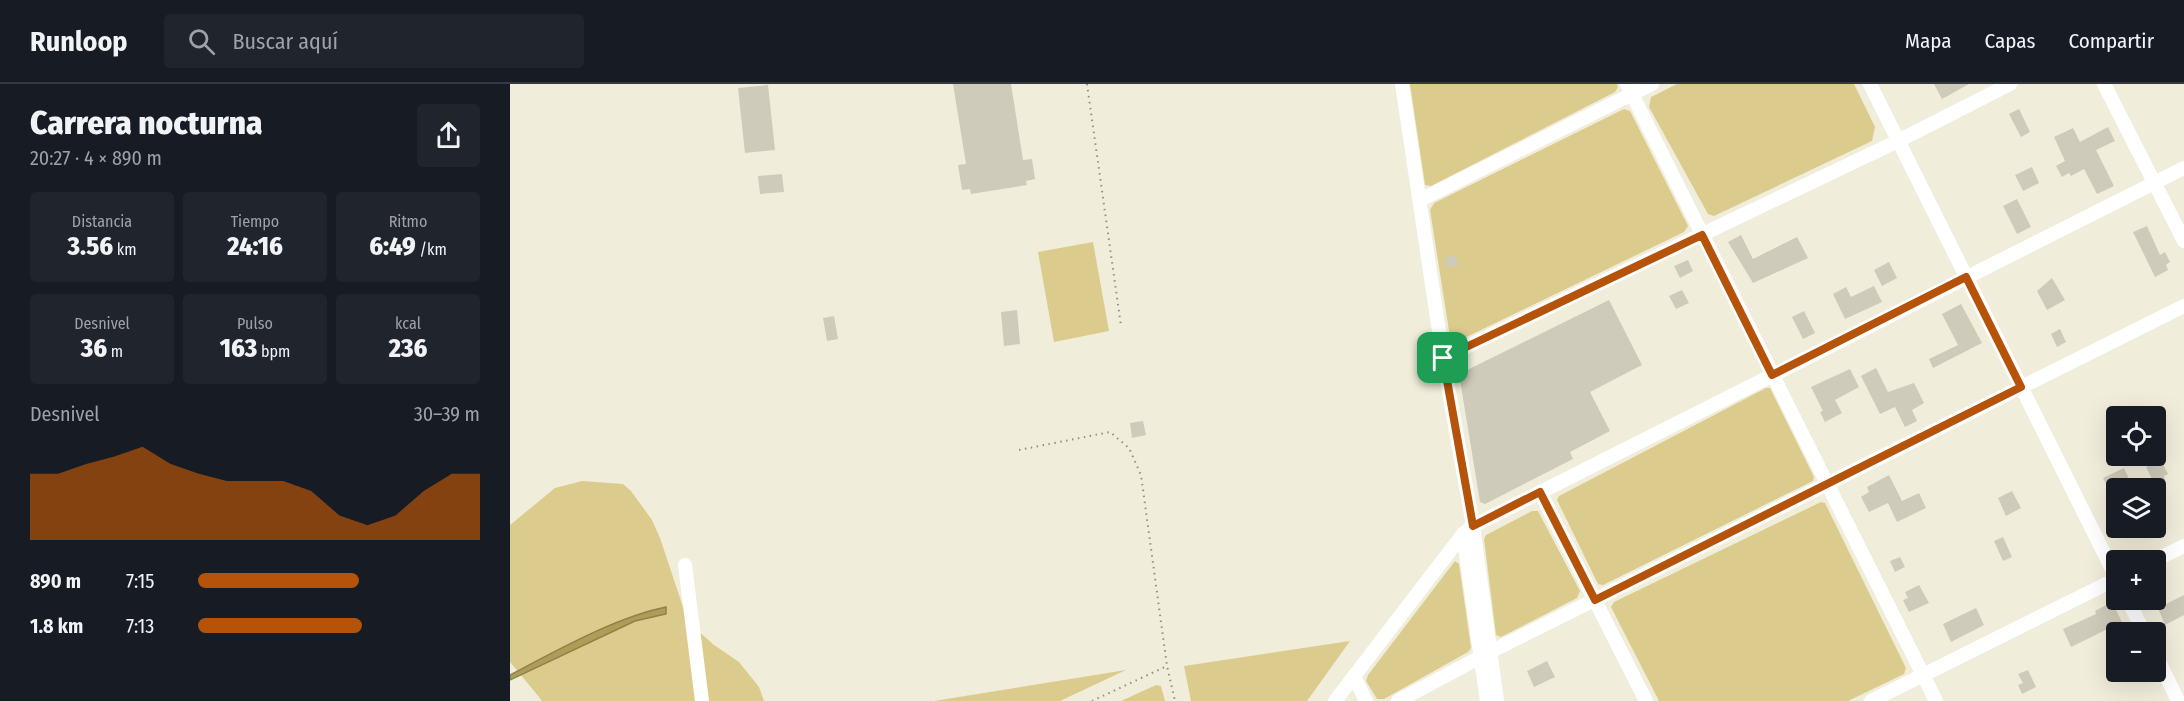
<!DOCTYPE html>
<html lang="es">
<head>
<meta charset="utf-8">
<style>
  :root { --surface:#171b24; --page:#20242c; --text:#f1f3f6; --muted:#9ea1a6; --line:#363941; --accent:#b45309 }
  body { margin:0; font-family:"Fira Sans Condensed",sans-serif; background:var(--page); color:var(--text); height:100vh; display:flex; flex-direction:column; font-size:22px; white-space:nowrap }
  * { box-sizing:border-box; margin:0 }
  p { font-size:20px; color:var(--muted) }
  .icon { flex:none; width:33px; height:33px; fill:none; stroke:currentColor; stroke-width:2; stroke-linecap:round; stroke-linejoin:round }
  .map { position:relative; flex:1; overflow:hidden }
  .drawer { display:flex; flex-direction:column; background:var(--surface); width:510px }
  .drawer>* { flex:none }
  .controls { position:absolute; left:1596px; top:322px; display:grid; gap:12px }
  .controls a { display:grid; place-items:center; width:60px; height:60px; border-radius:6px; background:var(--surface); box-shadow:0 6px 24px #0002; font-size:30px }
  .pin { position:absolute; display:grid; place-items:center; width:51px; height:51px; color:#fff; margin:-26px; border-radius:12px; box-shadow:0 3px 9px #0006 }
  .round { display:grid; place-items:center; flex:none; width:63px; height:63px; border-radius:6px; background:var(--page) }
  .overview { display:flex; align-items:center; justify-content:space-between; height:102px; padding:0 30px }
  h1 { font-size:33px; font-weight:800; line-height:45px }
  .metrics { display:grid; grid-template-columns:repeat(3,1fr); gap:9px; height:102px; padding:6px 30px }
  .metrics div { display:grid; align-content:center; border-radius:6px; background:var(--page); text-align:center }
  .metrics b { font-size:26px; font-weight:800 }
  .metrics small { font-size:16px; font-weight:400 }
  .metrics p { font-size:16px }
  .chart { height:168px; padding:12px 30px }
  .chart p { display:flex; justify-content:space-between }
  .chart svg { width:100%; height:108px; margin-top:6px; fill:var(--accent); opacity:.7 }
  ul { padding:0 30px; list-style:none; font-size:20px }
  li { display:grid; grid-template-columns:96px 72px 1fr; align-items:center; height:45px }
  li i { height:15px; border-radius:8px; background:var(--accent) }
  header { display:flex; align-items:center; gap:36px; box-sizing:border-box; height:84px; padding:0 30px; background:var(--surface); border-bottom:2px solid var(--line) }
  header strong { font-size:28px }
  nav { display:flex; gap:33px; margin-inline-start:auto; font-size:21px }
  .search { width:420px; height:54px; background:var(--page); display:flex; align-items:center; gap:15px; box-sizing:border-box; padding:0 21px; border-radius:6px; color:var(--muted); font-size:22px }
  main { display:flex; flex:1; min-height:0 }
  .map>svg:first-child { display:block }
  .green { fill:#dbcc8d }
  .water { fill:#ae9d57; stroke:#8c804d; stroke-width:1.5 }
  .building { fill:#cfcbba }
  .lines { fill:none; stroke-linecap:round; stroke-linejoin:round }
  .path { stroke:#928f83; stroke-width:2; stroke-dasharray:1.5 4.5; stroke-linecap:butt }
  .minor { stroke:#fff; stroke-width:14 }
  .route-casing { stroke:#fff; stroke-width:12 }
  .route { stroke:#b45309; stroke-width:8 }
</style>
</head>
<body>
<header>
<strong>Runloop</strong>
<div class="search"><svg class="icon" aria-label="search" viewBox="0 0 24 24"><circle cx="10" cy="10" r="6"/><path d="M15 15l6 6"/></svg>Buscar aquí</div>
<nav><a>Mapa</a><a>Capas</a><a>Compartir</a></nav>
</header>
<main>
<section class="drawer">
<div class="overview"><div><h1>Carrera nocturna</h1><p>20:27 · 4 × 890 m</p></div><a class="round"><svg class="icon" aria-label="share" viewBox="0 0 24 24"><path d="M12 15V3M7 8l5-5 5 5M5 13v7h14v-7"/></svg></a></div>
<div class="metrics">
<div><p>Distancia</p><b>3.56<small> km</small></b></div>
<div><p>Tiempo</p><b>24:16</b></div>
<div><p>Ritmo</p><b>6:49<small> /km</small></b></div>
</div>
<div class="metrics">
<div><p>Desnivel</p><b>36<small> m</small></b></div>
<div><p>Pulso</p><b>163<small> bpm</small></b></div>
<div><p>kcal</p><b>236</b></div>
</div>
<div class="chart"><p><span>Desnivel</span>30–39 m</p>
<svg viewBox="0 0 160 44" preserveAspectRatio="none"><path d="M0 44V17L10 17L20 13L30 10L40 6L50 13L60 17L70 20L80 20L90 20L100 24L110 34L120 38L130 34L140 24L150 17L160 17V44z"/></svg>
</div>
<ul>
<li><b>890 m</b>7:15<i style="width:57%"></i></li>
<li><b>1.8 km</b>7:13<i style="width:58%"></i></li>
</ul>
</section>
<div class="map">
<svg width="1674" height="617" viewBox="0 0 1674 617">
  <rect width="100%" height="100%" fill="#f1eddb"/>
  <!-- green -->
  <g class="green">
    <path d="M900,0H1107L1108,3L1105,8L921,102L915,101Z"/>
    <path d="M1167,0H1344L1365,43L1362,57L1204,132L1198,130L1139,23L1141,13Z"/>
    <path d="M1114,25L1120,27L1178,142L1174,148L946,258L940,253L920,126L924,119Z"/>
    <path d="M583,158L599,247L544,258L528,168Z"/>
    <path d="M1256,304H1260L1304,393L1303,397L1093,501L1088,500L1047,416L1049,412Z"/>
    <path d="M72,397L113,400L121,407L142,436L150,454L178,538L204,561L229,578L249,603L254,617H32L29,613L0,578V441L45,404Z"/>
    <path d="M1311,418L1315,419L1396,584L1394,590L1338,617H1149L1101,523L1104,518Z"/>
    <path d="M1022,427H1028L1070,507L1067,514L991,553L986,551L974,455L976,451Z"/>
    <path d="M945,477L949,480L961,564L958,568L874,615H867L856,597L858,591Z"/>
    <path d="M840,557L797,617H681L674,582Z"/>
    <path d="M616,586L550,617H424Z"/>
    <path d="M646,601L651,602L655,617H611Z"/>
  </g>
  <!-- water -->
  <path class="water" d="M156,523V530L125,537L0,596V591C46,567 106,533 156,523Z"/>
  <!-- building -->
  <g class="building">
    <path d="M443,0H501L513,76L522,75L525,95L516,97L517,101L461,110L460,105L452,106L448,81L456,80Z"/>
    <path d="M1424,0H1459L1432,15Z"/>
    <path d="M258,1L265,66L235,69L228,4Z"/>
    <path d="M1509,25L1520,48L1511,53L1499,30Z"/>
    <path d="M1598,43L1605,57L1586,66L1604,102L1587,110L1574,85L1561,92L1559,89L1552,93L1546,82L1555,77L1544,53L1563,44L1570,58Z"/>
    <path d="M1522,83L1529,99L1513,107L1505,91Z"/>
    <path d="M272,90L274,108L250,110L248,92Z"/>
    <path d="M1507,115L1521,143L1507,150L1493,122Z"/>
    <path d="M1637,142L1650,171L1655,168L1660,178L1656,181L1658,186L1645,193L1623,148Z"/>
    <path d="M1231,151L1243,175L1287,153L1298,174L1243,199L1218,158Z"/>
    <path d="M945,171L948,181L937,184L935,174Z"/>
    <path d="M1178,176L1183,187L1170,194L1164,182Z"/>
    <path d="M1379,178L1387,194L1372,202L1364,186Z"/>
    <path d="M1542,194L1555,216L1537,226L1527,207Z"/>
    <path d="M1364,202L1372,218L1335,235L1323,210L1336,203L1341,213Z"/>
    <path d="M1172,206L1179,219L1166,225L1159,212Z"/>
    <path d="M1099,216L1132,281L1080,308L1100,347L1060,368L1063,375L975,420L970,418L949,290Z"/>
    <path d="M1451,220L1472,259L1423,284L1419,275L1448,261L1432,230Z"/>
    <path d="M507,226L510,260L494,262L491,228Z"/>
    <path d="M1294,227L1305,249L1293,255L1282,233Z"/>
    <path d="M324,232L328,255L317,257L313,234Z"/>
    <path d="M1550,245L1556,258L1547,263L1541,250Z"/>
    <path d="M1366,284L1378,308L1404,299L1414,319L1402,326L1407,337L1395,343L1385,323L1370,330L1351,292Z"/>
    <path d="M1340,285L1349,303L1325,316L1332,329L1315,338L1310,328L1313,327L1301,303Z"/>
    <path d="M633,337L636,351L622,354L620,339Z"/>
    <path d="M1651,376L1658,390L1654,392L1655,396L1645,401L1636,383Z"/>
    <path d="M1614,384L1619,395L1599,406L1593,394Z"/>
    <path d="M1379,391L1392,417L1409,409L1416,424L1387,438L1378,419L1359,428L1351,413L1359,408L1357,403Z"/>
    <path d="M1502,407L1511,424L1496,432L1488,414Z"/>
    <path d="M1493,453L1502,473L1493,477L1484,457Z"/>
    <path d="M1390,473L1395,483L1385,488L1380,477Z"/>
    <path d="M1409,501L1419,519L1399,528L1393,516L1398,514L1395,508Z"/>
    <path d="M1674,511V531L1655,541L1648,524Z"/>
    <path d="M1602,518L1612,538L1561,563L1553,545L1586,530L1585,527Z"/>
    <path d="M1466,524L1474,541L1441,558L1433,540Z"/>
    <path d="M1037,577L1045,593L1024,603L1017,587Z"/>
    <path d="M1518,586L1526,603L1512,610L1508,601L1513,599L1508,590Z"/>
  </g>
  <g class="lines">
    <!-- path -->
    <g class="path">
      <path d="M577,0L611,242"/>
      <path d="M509,366L600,348L619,364L631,391L657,582L665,617"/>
      <path d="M582,617L657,582"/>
    </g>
    <!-- minor -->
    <g class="minor">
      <path d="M892,0L933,274L963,442L987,617"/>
      <path d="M1117,0L1426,617"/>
      <path d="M1360,0L1606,493"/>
      <path d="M1594,0L1674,157"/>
      <path d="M910,116L1142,0"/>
      <path d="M933,274L1388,57L1500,0"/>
      <path d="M1030,408L1136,617"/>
      <path d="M953,450L977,617"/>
      <path d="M1643,477L1674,462"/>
      <path d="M175,481L192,617"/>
      <path d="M1618,516L1634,549"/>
      <path d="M1646,571L1668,617"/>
      <path d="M844,592L856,617"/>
      <path d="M825,617L953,450L963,442L1674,84"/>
      <path d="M888,617L980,568L1674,222"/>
      <path d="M1361,617L1606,495"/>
    </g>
  </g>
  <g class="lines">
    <!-- route casing -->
    <g class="route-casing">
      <path id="route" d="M1192,151L1262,291L1456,193L1511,303L1085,516L1030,408L963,442L933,274Z"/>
    </g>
    <!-- route -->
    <use href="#route" class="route"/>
  </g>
</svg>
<div class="controls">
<a><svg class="icon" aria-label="locate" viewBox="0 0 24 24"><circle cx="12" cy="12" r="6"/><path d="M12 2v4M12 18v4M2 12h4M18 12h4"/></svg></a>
<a><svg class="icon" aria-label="layers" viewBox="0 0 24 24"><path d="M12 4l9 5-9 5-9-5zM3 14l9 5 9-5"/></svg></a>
<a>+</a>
<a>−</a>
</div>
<div class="pin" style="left:933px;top:274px;background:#1e9e55"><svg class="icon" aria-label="arrive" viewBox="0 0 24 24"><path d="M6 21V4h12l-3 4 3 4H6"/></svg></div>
</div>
</main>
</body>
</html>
